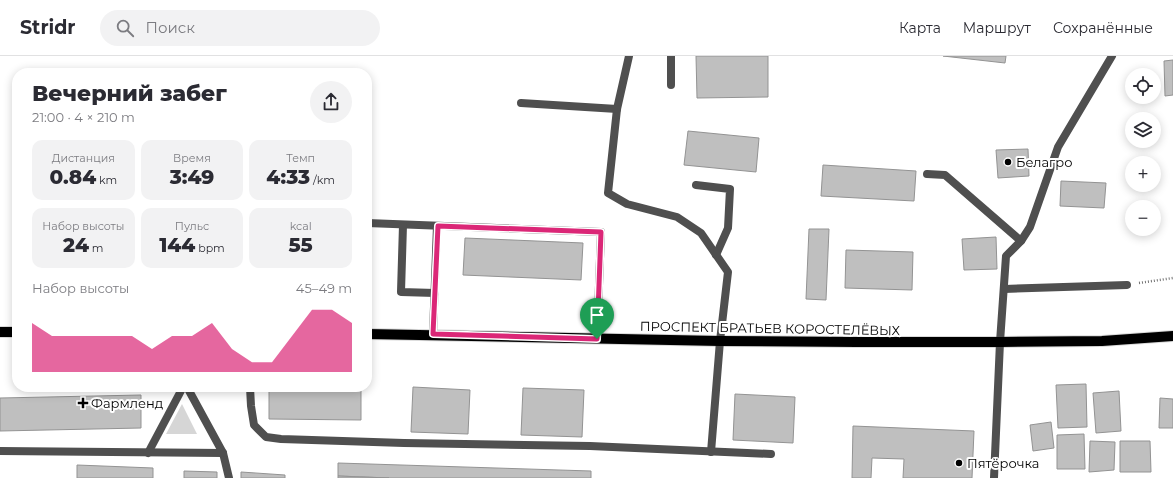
<!DOCTYPE html>
<html lang="ru">
<head>
<meta charset="utf-8">
<style>
  :root { --surface:#fff; --page:#f2f2f3; --text:#2b2b33; --muted:#7c7c81; --line:#e1e1e2; --accent:#db2777 }
  body { margin:0; font-family:Montserrat,sans-serif; background:var(--page); color:var(--text); height:100vh; display:flex; flex-direction:column; font-size:15px; white-space:nowrap }
  * { box-sizing:border-box; margin:0 }
  p { font-size:13px; color:var(--muted) }
  .icon { flex:none; width:22px; height:22px; fill:none; stroke:currentColor; stroke-width:2; stroke-linecap:round; stroke-linejoin:round }
  .map { position:relative; flex:1; overflow:hidden }
  .drawer { position:absolute; left:12px; top:12px; width:360px; height:324px; display:flex; flex-direction:column; background:var(--surface); border-radius:16px; box-shadow:0 2px 10px #0003 }
  .drawer>* { flex:none }
  .controls { position:absolute; left:1125px; top:12px; display:grid; gap:8px }
  .controls a { display:grid; place-items:center; width:36px; height:36px; border-radius:50%; background:var(--surface); box-shadow:0 2px 10px #0003; font-size:20px }
  .pin { position:absolute; display:grid; place-items:center; width:34px; height:34px; color:#fff; margin:-41px -17px; border-radius:50% 50% 50% 0; rotate:-45deg; box-shadow:0 0 4px #0007 }
  .pin .icon { rotate:45deg }
  .round { display:grid; place-items:center; flex:none; width:42px; height:42px; border-radius:21px; background:var(--page) }
  .headline { display:flex; align-items:center; justify-content:space-between; height:68px; padding:0 20px }
  h1 { font-size:22px; font-weight:800; line-height:30px }
  .metrics { display:grid; grid-template-columns:repeat(3,1fr); gap:6px; height:68px; padding:4px 20px }
  .metrics div { display:grid; align-content:center; border-radius:10px; background:var(--page); text-align:center }
  .metrics b { font-size:20px; font-weight:800 }
  .metrics small { font-size:11px; font-weight:400 }
  .metrics p { font-size:11px }
  .chart { height:112px; padding:8px 20px }
  .chart p { display:flex; justify-content:space-between }
  .chart svg { width:100%; height:72px; margin-top:4px; fill:var(--accent); opacity:.7 }
  header { display:flex; align-items:center; gap:24px; box-sizing:border-box; height:56px; padding:0 20px; background:var(--surface); border-bottom:1px solid var(--line) }
  header strong { font-size:19px }
  nav { display:flex; gap:22px; margin-inline-start:auto; font-size:14px }
  .search { width:280px; height:36px; background:var(--page); display:flex; align-items:center; gap:10px; box-sizing:border-box; padding:0 14px; border-radius:22px; color:var(--muted); font-size:15px }
  .map>svg:first-child { display:block }
  .green { fill:#d6d6d6 }
  .building { fill:#bfbfbf; stroke:#939393 }
  .lines { fill:none; stroke-linecap:round; stroke-linejoin:round }
  .primary-casing { stroke:#dbdbdb; stroke-width:12 }
  .path { stroke:#717171; stroke-width:2.5; stroke-dasharray:1 2; stroke-linecap:butt }
  .service { stroke:#4f4f4f; stroke-width:8 }
  .minor { stroke:#4f4f4f; stroke-width:8 }
  .primary { stroke:#000; stroke-width:10 }
  .route-casing { stroke:#fff; stroke-width:8 }
  .route { stroke:#db2777; stroke-width:5 }
  .poi-dot { fill:#000; stroke:#fff; stroke-width:1.5 }
  .labels { text-anchor:middle; dominant-baseline:central; stroke-width:4; stroke-linejoin:round; paint-order:stroke }
  .poi-label { font-size:13px; fill:#000; stroke:#fff; text-anchor:start }
  .street-label { font-size:13px; fill:#000; stroke:#fff }
</style>
</head>
<body>
<header>
<strong>Stridr</strong>
<div class="search"><svg class="icon" aria-label="search" viewBox="0 0 24 24"><circle cx="10" cy="10" r="6"/><path d="M15 15l6 6"/></svg>Поиск</div>
<nav><a>Карта</a><a>Маршрут</a><a>Сохранённые</a></nav>
</header>
<div class="map">
<svg width="1173" height="422" viewBox="0 0 1173 422">
  <rect width="100%" height="100%" fill="#fff"/>
  <!-- green -->
  <path class="green" d="M182,348L197,378H166Z"/>
  <!-- building -->
  <g class="building">
    <path d="M696,0H768V41L697,42Z"/>
    <path d="M943,0H1006L1005,7Z"/>
    <path d="M1173,4V39L1165,40L1164,5Z"/>
    <path d="M688,75L759,82L756,116L684,109Z"/>
    <path d="M1028,93L1029,120L998,122L996,94Z"/>
    <path d="M823,109L916,115L914,145L821,140Z"/>
    <path d="M1061,125L1106,127L1104,152L1060,150Z"/>
    <path d="M809,173H829L826,244L806,243Z"/>
    <path d="M996,181L997,213L964,214L962,183Z"/>
    <path d="M465,182L583,187L581,224L463,219Z"/>
    <path d="M367,186H370L368,224H367Z"/>
    <path d="M846,194L913,196L912,234L845,232Z"/>
    <path d="M1086,328L1087,371L1058,372L1056,329Z"/>
    <path d="M269,331H361V364L269,363Z"/>
    <path d="M413,331L470,334L468,378L411,376Z"/>
    <path d="M523,332L584,334L582,381L521,379Z"/>
    <path d="M1119,335L1121,375L1096,377L1093,337Z"/>
    <path d="M735,338L795,341L793,387L733,384Z"/>
    <path d="M141,339V372L0,375V342Z"/>
    <path d="M1160,342L1173,343V372H1159Z"/>
    <path d="M1051,366L1054,392L1033,395L1030,369Z"/>
    <path d="M853,370L974,375L972,422H903L904,403L872,402L871,422H852Z"/>
    <path d="M1084,378L1085,413H1057V379Z"/>
    <path d="M1090,385L1115,386L1114,414L1089,416Z"/>
    <path d="M1120,385H1150L1151,416H1120Z"/>
    <path d="M338,407L591,415V422H389L338,420Z"/>
    <path d="M77,409L153,412V422H77Z"/>
    <path d="M184,415L217,416V422H184Z"/>
    <path d="M241,416L285,419V422H241Z"/>
    <path d="M338,420L389,422H338Z"/>
  </g>
  <g class="lines">
    <!-- primary casing -->
    <g class="primary-casing">
      <g id="primary">
        <path d="M0,276H17"/>
        <path d="M367,278L720,285L857,286H1000L1102,285L1173,280"/>
      </g>
    </g>
    <!-- path -->
    <path class="path" d="M1139,227L1173,222"/>
    <!-- service -->
    <g class="service">
      <path d="M629,0L617,53L608,137L627,148L677,161L701,177L728,216L720,285L711,396"/>
      <path d="M671,0V29"/>
      <path d="M521,47L617,53"/>
      <path d="M927,118L945,119L1021,185"/>
      <path d="M696,129L730,133L728,172L716,199"/>
      <path d="M367,167L601,176L597,283"/>
      <path d="M403,169L401,236L435,237"/>
      <path d="M1004,233L1127,229"/>
      <path d="M433,278L437,170"/>
      <path d="M1000,286L1006,200L1021,185L1030,171L1058,91L1112,0"/>
      <path d="M187,331L223,397L229,422"/>
      <path d="M250,331L251,350L254,369L266,381L281,383L404,387L590,390L771,398"/>
      <path d="M0,395L223,397"/>
      <path d="M148,397L183,331"/>
    </g>
    <!-- minor -->
    <path class="minor" d="M994,422L1000,286"/>
    <!-- primary -->
    <use href="#primary" class="primary"/>
  </g>
  <g class="lines">
    <!-- route casing -->
    <g class="route-casing">
      <path id="route" d="M438,170L601,176L597,283L433,278Z"/>
    </g>
    <!-- route -->
    <use href="#route" class="route"/>
  </g>
  <!-- markers -->
  <g class="poi-dot">
    <circle cx="1008" cy="106" r="4"/>
    <path d="M81 341h4v4h4v4h-4v4h-4v-4h-4v-4h4z"/>
    <circle cx="959" cy="407" r="4"/>
  </g>
  <g class="labels">
    <!-- poi labels -->
    <g class="poi-label">
      <text x="1016" y="106">Белагро</text>
      <text x="91" y="347">Фармленд</text>
      <text x="967" y="407">Пятёрочка</text>
    </g>
    <!-- street labels -->
    <g class="street-label">
      <text transform="translate(770 272) rotate(1)">ПРОСПЕКТ БРАТЬЕВ КОРОСТЕЛЁВЫХ</text>
    </g>
  </g>
</svg>
<div class="controls">
<a><svg class="icon" aria-label="locate" viewBox="0 0 24 24"><circle cx="12" cy="12" r="6"/><path d="M12 2v4M12 18v4M2 12h4M18 12h4"/></svg></a>
<a><svg class="icon" aria-label="layers" viewBox="0 0 24 24"><path d="M12 4l9 5-9 5-9-5zM3 14l9 5 9-5"/></svg></a>
<a>+</a>
<a>−</a>
</div>
<div class="pin" style="left:597px;top:283px;background:#1e9e55"><svg class="icon" aria-label="arrive" viewBox="0 0 24 24"><path d="M6 21V4h12l-3 4 3 4H6"/></svg></div>
<section class="drawer">
<div class="headline"><div><h1>Вечерний забег</h1><p>21:00 · 4 × 210 m</p></div><a class="round"><svg class="icon" aria-label="share" viewBox="0 0 24 24"><path d="M12 15V3M7 8l5-5 5 5M5 13v7h14v-7"/></svg></a></div>
<div class="metrics">
<div><p>Дистанция</p><b>0.84<small> km</small></b></div>
<div><p>Время</p><b>3:49</b></div>
<div><p>Темп</p><b>4:33<small> /km</small></b></div>
</div>
<div class="metrics">
<div><p>Набор высоты</p><b>24<small> m</small></b></div>
<div><p>Пульс</p><b>144<small> bpm</small></b></div>
<div><p>kcal</p><b>55</b></div>
</div>
<div class="chart"><p><span>Набор высоты</span>45–49 m</p>
<svg viewBox="0 0 160 44" preserveAspectRatio="none"><path d="M0 44V14L10 22L20 22L30 22L40 22L50 22L60 30L70 22L80 22L90 14L100 30L110 38L120 38L130 22L140 6L150 6L160 14V44z"/></svg>
</div>
</section>
</div>
</body>
</html>
